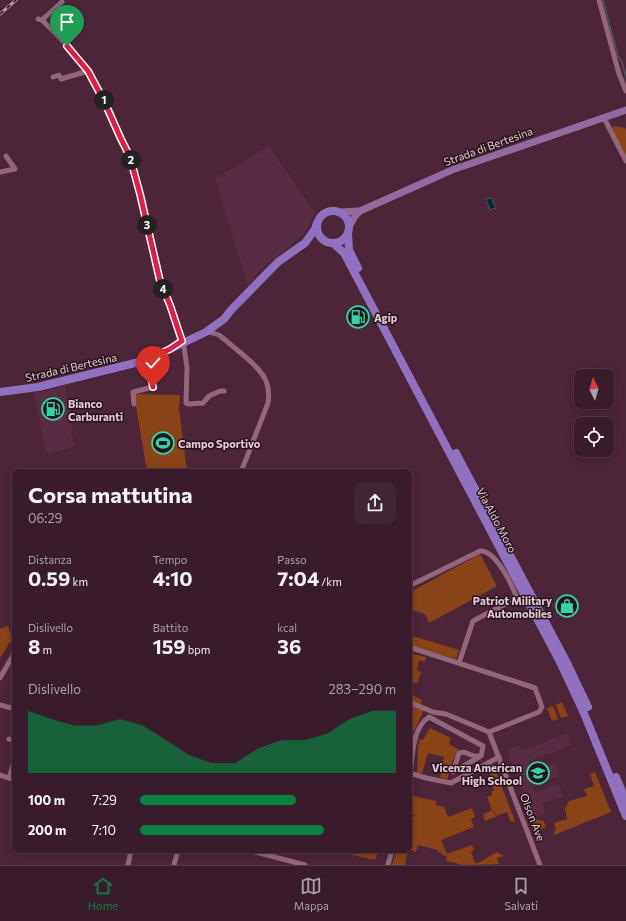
<!DOCTYPE html>
<html lang="it">
<head>
<meta charset="utf-8">
<style>
  :root { --surface:#391c2b; --page:#402533; --text:#f1f3f6; --muted:#aba1a9; --line:#533a47; --accent:#0b8043 }
  body { margin:0; font-family:Commissioner,sans-serif; background:var(--page); color:var(--text); height:100vh; display:flex; flex-direction:column; font-size:15px; white-space:nowrap }
  * { box-sizing:border-box; margin:0 }
  p { font-size:13px; color:var(--muted) }
  .icon { flex:none; width:22px; height:22px; fill:none; stroke:currentColor; stroke-width:2; stroke-linecap:round; stroke-linejoin:round }
  .map { position:relative; flex:1; overflow:hidden }
  .side { position:absolute; left:12px; top:469px; width:400px; height:384px; display:flex; flex-direction:column; background:var(--surface); border-radius:8px; box-shadow:0 2px 10px #0003,0 0 0 1px var(--line) }
  .side>* { flex:none }
  .needle { width:26px; rotate:355deg }
  .tools { position:absolute; left:574px; top:369px; display:grid; gap:8px }
  .tools a { display:grid; place-items:center; width:40px; height:40px; border-radius:8px; background:var(--surface); box-shadow:0 2px 10px #0003,0 0 0 1px var(--line); font-size:20px }
  .pin { position:absolute; display:grid; place-items:center; width:34px; height:34px; color:#fff; margin:-41px -17px; border-radius:50% 50% 50% 0; rotate:-45deg; box-shadow:0 0 4px #0007 }
  .pin .icon { rotate:45deg }
  .km { position:absolute; width:20px; height:20px; margin:-10px; border-radius:50%; background:#222; color:#fff; font-size:11px; line-height:20px; text-align:center }
  .round { display:grid; place-items:center; flex:none; width:42px; height:42px; border-radius:8px; background:var(--page) }
  .headline { display:flex; align-items:center; justify-content:space-between; height:68px; padding:0 16px }
  h1 { font-size:22px; font-weight:700; line-height:30px }
  .stats { display:grid; grid-template-columns:repeat(3,1fr); gap:6px; height:68px; padding:4px 16px }
  .stats div { display:grid; align-content:center }
  .stats b { font-size:20px; font-weight:700 }
  .stats small { font-size:11px; font-weight:400 }
  .stats p { font-size:11px }
  .chart { height:112px; padding:8px 16px }
  .chart p { display:flex; justify-content:space-between }
  .chart svg { width:100%; height:72px; margin-top:4px; fill:var(--accent); opacity:.7 }
  ul { padding:0 16px; list-style:none; font-size:13px }
  li { display:grid; grid-template-columns:64px 48px 1fr; align-items:center; height:30px }
  li i { height:10px; border-radius:5px; background:var(--accent) }
  .dock { display:flex; justify-content:space-around; align-items:center; height:56px; border-top:1px solid var(--line); background:var(--surface); font-size:11px; color:var(--muted) }
  .dock a { display:grid; justify-items:center; gap:2px }
  .dock .active { color:var(--accent) }
  .map>svg:first-child { display:block }
  .built { fill:#5a2c44 }
  .green { fill:#894316 }
  .water { fill:#072734; stroke:#495864 }
  .lines { fill:none; stroke-linecap:round; stroke-linejoin:round }
  .stream { stroke:#495864; stroke-width:1.5 }
  .street { stroke:#93667c; stroke-width:5 }
  .secondary { stroke:#916b9e; stroke-width:7 }
  .primary { stroke:#8f71c0; stroke-width:8 }
  .rail-casing { stroke:#b698a6; stroke-width:3 }
  .rail { stroke:#27151e; stroke-width:1.5; stroke-dasharray:4.5; stroke-linecap:butt }
  .route-casing { stroke:#fff; stroke-width:8 }
  .route { stroke:#e11d48; stroke-width:5 }
  .labels { text-anchor:middle; dominant-baseline:central; stroke-width:3; stroke-linejoin:round; paint-order:stroke }
  .street-label { font-size:11px; fill:#e3c9d4; stroke:#27151e }
  .poi-label { font-size:11px; font-weight:bold; fill:#e3c9d4; stroke:#27151e; text-anchor:start }
</style>
</head>
<body>
<div class="map">
<svg width="626" height="865" viewBox="0 0 626 865">
  <rect width="100%" height="100%" fill="#4c2539"/>
  <!-- built -->
  <g class="built">
    <path d="M269,146L315,213L303,235L260,270L248,286L215,179Z"/>
    <path d="M65,386L73,428L71,432L75,447L50,453L46,451L34,393Z"/>
    <path d="M567,733L572,745L528,762L532,771L556,763L560,776L533,785L535,792L559,784L563,796L542,804L546,813L532,818L525,803L527,802L507,749L519,745L522,751Z"/>
  </g>
  <!-- green -->
  <g class="green">
    <path d="M615,126L625,128L626,130V161L610,129Z"/>
    <path d="M134,394L180,395L179,408L187,472H147Z"/>
    <path d="M480,554L497,586L429,623L425,614L409,609V589L412,591Z"/>
    <path d="M8,626L13,641L10,642L0,658V629Z"/>
    <path d="M409,635L459,650L456,659L409,645Z"/>
    <path d="M409,653L426,657L425,662L419,660L417,670L421,672L417,684L409,681Z"/>
    <path d="M409,693L422,700L419,708L424,710L414,731L409,729V714L413,706L409,705Z"/>
    <path d="M562,702L568,716L561,718L556,705Z"/>
    <path d="M553,706L558,719L552,721L547,708Z"/>
    <path d="M430,728L451,738L449,744L458,749L453,760L447,779L440,777L444,757L428,753L422,773H417L418,746L420,739L423,740Z"/>
    <path d="M493,764L515,821L511,822L507,812L496,816L494,810H492L487,797L492,795V791L494,790L492,783L493,782L487,766Z"/>
    <path d="M595,772L611,812L554,835V831L556,830L554,823L567,819L565,809L569,801L587,796L584,789L594,786L590,774Z"/>
    <path d="M413,796L436,801V805L444,807L448,817L472,808L475,817L471,819L474,827L441,840L447,854L472,845L474,850L471,852L475,863H478L497,852L504,856L497,858L499,864L463,865L446,861L447,855L443,856L442,853L438,852V850L418,845L416,852L410,850L411,843H409V816L414,817L415,815L409,814Z"/>
    <path d="M493,810L496,817L485,821L483,814Z"/>
    <path d="M538,819L539,821L543,820L546,827L534,832L529,821Z"/>
    <path d="M331,850H379L375,860Z"/>
    <path d="M396,850H408L405,865H392Z"/>
  </g>
  <!-- water -->
  <path class="water" d="M491,198L496,208L490,210L486,199Z"/>
  <g class="lines">
    <!-- stream -->
    <path class="stream" d="M603,0L618,56L622,62L626,78"/>
    <!-- street -->
    <g class="street">
      <path d="M599,0L619,74L626,91"/>
      <path d="M38,19L42,20C58,36 75,52 88,71C106,97 115,129 130,157L160,281L170,305L184,347L187,368L186,403L188,404L203,403L209,396L220,391H224"/>
      <path d="M42,20L62,2"/>
      <path d="M53,77L59,75L61,79L88,71"/>
      <path d="M604,118L626,161"/>
      <path d="M0,172L15,169L6,156"/>
      <path d="M206,332L213,333L219,335C232,346 261,367 266,381C269,388 269,396 268,403L241,472"/>
      <path d="M134,404L133,392L153,387L147,360"/>
      <path d="M409,586L480,551C496,550 512,585 517,598L473,621L459,663"/>
      <path d="M409,647L535,688L542,707L539,712L489,732L446,714L433,712L409,702"/>
      <path d="M0,678L15,652"/>
      <path d="M0,705L15,709"/>
      <path d="M489,732L540,865"/>
      <path d="M9,739L15,741"/>
      <path d="M410,773C413,755 412,728 429,717L483,746L481,756H474L464,752L459,753L453,772L481,756"/>
      <path d="M0,775L15,780"/>
      <path d="M9,778L15,759"/>
      <path d="M409,779L410,773L426,778L451,783L499,757"/>
      <path d="M216,850L222,852"/>
      <path d="M248,850L305,865"/>
      <path d="M128,865L131,850"/>
      <path d="M174,865L178,850"/>
      <path d="M388,865L392,850"/>
    </g>
    <!-- secondary -->
    <g class="secondary">
      <path d="M339,212L360,211"/>
      <path d="M349,227L355,216L360,211L452,170L626,110"/>
    </g>
    <!-- primary -->
    <g class="primary">
      <circle cx="333" cy="227" r="16"/>
      <path d="M348,233L349,250L358,268"/>
      <path d="M333,243L344,253L561,664L583,711L626,816"/>
      <path d="M0,392L38,387L147,360L206,332L224,319L231,310L278,262L305,243L315,229L317,223"/>
      <path d="M456,453L566,661L588,707"/>
      <path d="M616,777L626,801"/>
    </g>
    <!-- rail casing -->
    <g class="rail-casing">
      <path id="rail" d="M0,14L16,0"/>
    </g>
    <!-- rail -->
    <use href="#rail" class="rail"/>
  </g>
  <g class="lines">
    <!-- route casing -->
    <g class="route-casing">
      <path id="route" d="M67,46L88,71L104,101L121,139L130,157L140,194L160,281L170,305L182,341L170,349L147,360L153,387"/>
    </g>
    <!-- route -->
    <use href="#route" class="route"/>
  </g>
  <!-- icons -->
  <defs>
    <g id="fuel-ring" transform="scale(1.15)"><circle r="9.5" fill="#27151e" stroke="#34d4a8" stroke-width="1.5"/><path d="M-5.5-6h7V0h2V4h1.3V-2.5L3-4.5l.8-.8L6-3V5H2.5V1h-1V6h-7ZM-4.2-4.7v3.2H.2V-4.7Z" fill="#34d4a8"/></g>
    <g id="stadium-ring" transform="scale(1.15)"><circle r="9.5" fill="#27151e" stroke="#34d4a8" stroke-width="1.5"/><path d="M0-5a6.5 5 0 1 0 0 10a6.5 5 0 1 0 0-10ZM-3.5-1.8h7v3.6h-7Z" fill="#34d4a8"/></g>
    <g id="shop-ring" transform="scale(1.15)"><circle r="9.5" fill="#27151e" stroke="#34d4a8" stroke-width="1.5"/><path d="M-5-2.5h2.3a2.7 3.5 0 0 1 5.4 0H5L5.5 6h-11ZM-1.5-2.5h3a1.5 2.3 0 0 0-3 0Z" fill="#34d4a8"/></g>
    <g id="school-ring" transform="scale(1.15)"><circle r="9.5" fill="#27151e" stroke="#34d4a8" stroke-width="1.5"/><path d="M0-5L7-2L0 1L-7-2ZM-4 1L0 2.5L4 1V4Q0 6-4 4Z" fill="#34d4a8"/></g>
  </defs>
  <g fill-rule="evenodd">
    <use href="#fuel-ring" x="358" y="317"/>
    <use href="#fuel-ring" x="53" y="409"/>
    <use href="#stadium-ring" x="163" y="443"/>
    <use href="#shop-ring" x="567" y="606"/>
    <use href="#school-ring" x="538" y="773"/>
  </g>
  <g class="labels">
    <!-- street labels -->
    <g class="street-label">
      <text transform="translate(488 146) rotate(-20)">Strada di Bertesina</text>
      <text transform="translate(71 367) rotate(-13)">Strada di Bertesina</text>
      <text transform="translate(497 520) rotate(62)">Via Aldo Moro</text>
      <text transform="translate(533 817) rotate(69)">Olson Ave</text>
    </g>
    <!-- poi labels -->
    <g class="poi-label">
      <text x="374" y="317">Agip</text>
      <text x="68" y="403">Bianco<tspan x="68" dy="13">Carburanti</tspan></text>
      <text x="178" y="443">Campo Sportivo</text>
      <text x="552" y="600" text-anchor="end">Patriot Military<tspan x="552" dy="13">Automobiles</tspan></text>
      <text x="522" y="767" text-anchor="end">Vicenza American<tspan x="522" dy="13">High School</tspan></text>
    </g>
  </g>
</svg>
<div class="tools">
<a><svg class="needle" viewBox="-14 -14 28 28"><path d="M0-13l5 13h-10z" fill="#e53935"/><path d="M0 13l5-13h-10z" fill="#aba1a9"/></svg></a>
<a><svg class="icon" aria-label="locate" viewBox="0 0 24 24"><circle cx="12" cy="12" r="6"/><path d="M12 2v4M12 18v4M2 12h4M18 12h4"/></svg></a>
</div>
<div class="pin" style="left:67px;top:46px;background:#1e9e55"><svg class="icon" aria-label="arrive" viewBox="0 0 24 24"><path d="M6 21V4h12l-3 4 3 4H6"/></svg></div>
<div class="pin" style="left:153px;top:387px;background:#d93025"><svg class="icon" aria-label="check" viewBox="0 0 24 24"><path d="M5 12l5 5 9-10"/></svg></div>
<b class="km" style="left:104px;top:100px">1</b>
<b class="km" style="left:131px;top:160px">2</b>
<b class="km" style="left:147px;top:225px">3</b>
<b class="km" style="left:163px;top:289px">4</b>
<section class="side">
<div class="headline"><div><h1>Corsa mattutina</h1><p>06:29</p></div><a class="round"><svg class="icon" aria-label="share" viewBox="0 0 24 24"><path d="M12 15V3M7 8l5-5 5 5M5 13v7h14v-7"/></svg></a></div>
<div class="stats">
<div><p>Distanza</p><b>0.59<small> km</small></b></div>
<div><p>Tempo</p><b>4:10</b></div>
<div><p>Passo</p><b>7:04<small> /km</small></b></div>
</div>
<div class="stats">
<div><p>Dislivello</p><b>8<small> m</small></b></div>
<div><p>Battito</p><b>159<small> bpm</small></b></div>
<div><p>kcal</p><b>36</b></div>
</div>
<div class="chart"><p><span>Dislivello</span>283–290 m</p>
<svg viewBox="0 0 160 44" preserveAspectRatio="none"><path d="M0 44V6L10 11L20 15L30 15L40 11L50 15L60 24L70 33L80 38L90 38L100 29L110 24L120 24L130 20L140 11L150 6L160 6V44z"/></svg>
</div>
<ul>
<li><b>100 m</b>7:29<i style="width:61%"></i></li>
<li><b>200 m</b>7:10<i style="width:72%"></i></li>
</ul>
</section>
</div>
<nav class="dock">
<a class="active"><svg class="icon" aria-label="home" viewBox="0 0 24 24"><path d="M3 11l9-7 9 7M6 9v11h12V9"/></svg>Home</a>
<a><svg class="icon" aria-label="map" viewBox="0 0 24 24"><path d="M3 6l6-2 6 2 6-2v14l-6 2-6-2-6 2zM9 4v14M15 6v14"/></svg>Mappa</a>
<a><svg class="icon" aria-label="saved" viewBox="0 0 24 24"><path d="M7 4h10v16l-5-4-5 4z"/></svg>Salvati</a>
</nav>
</body>
</html>
